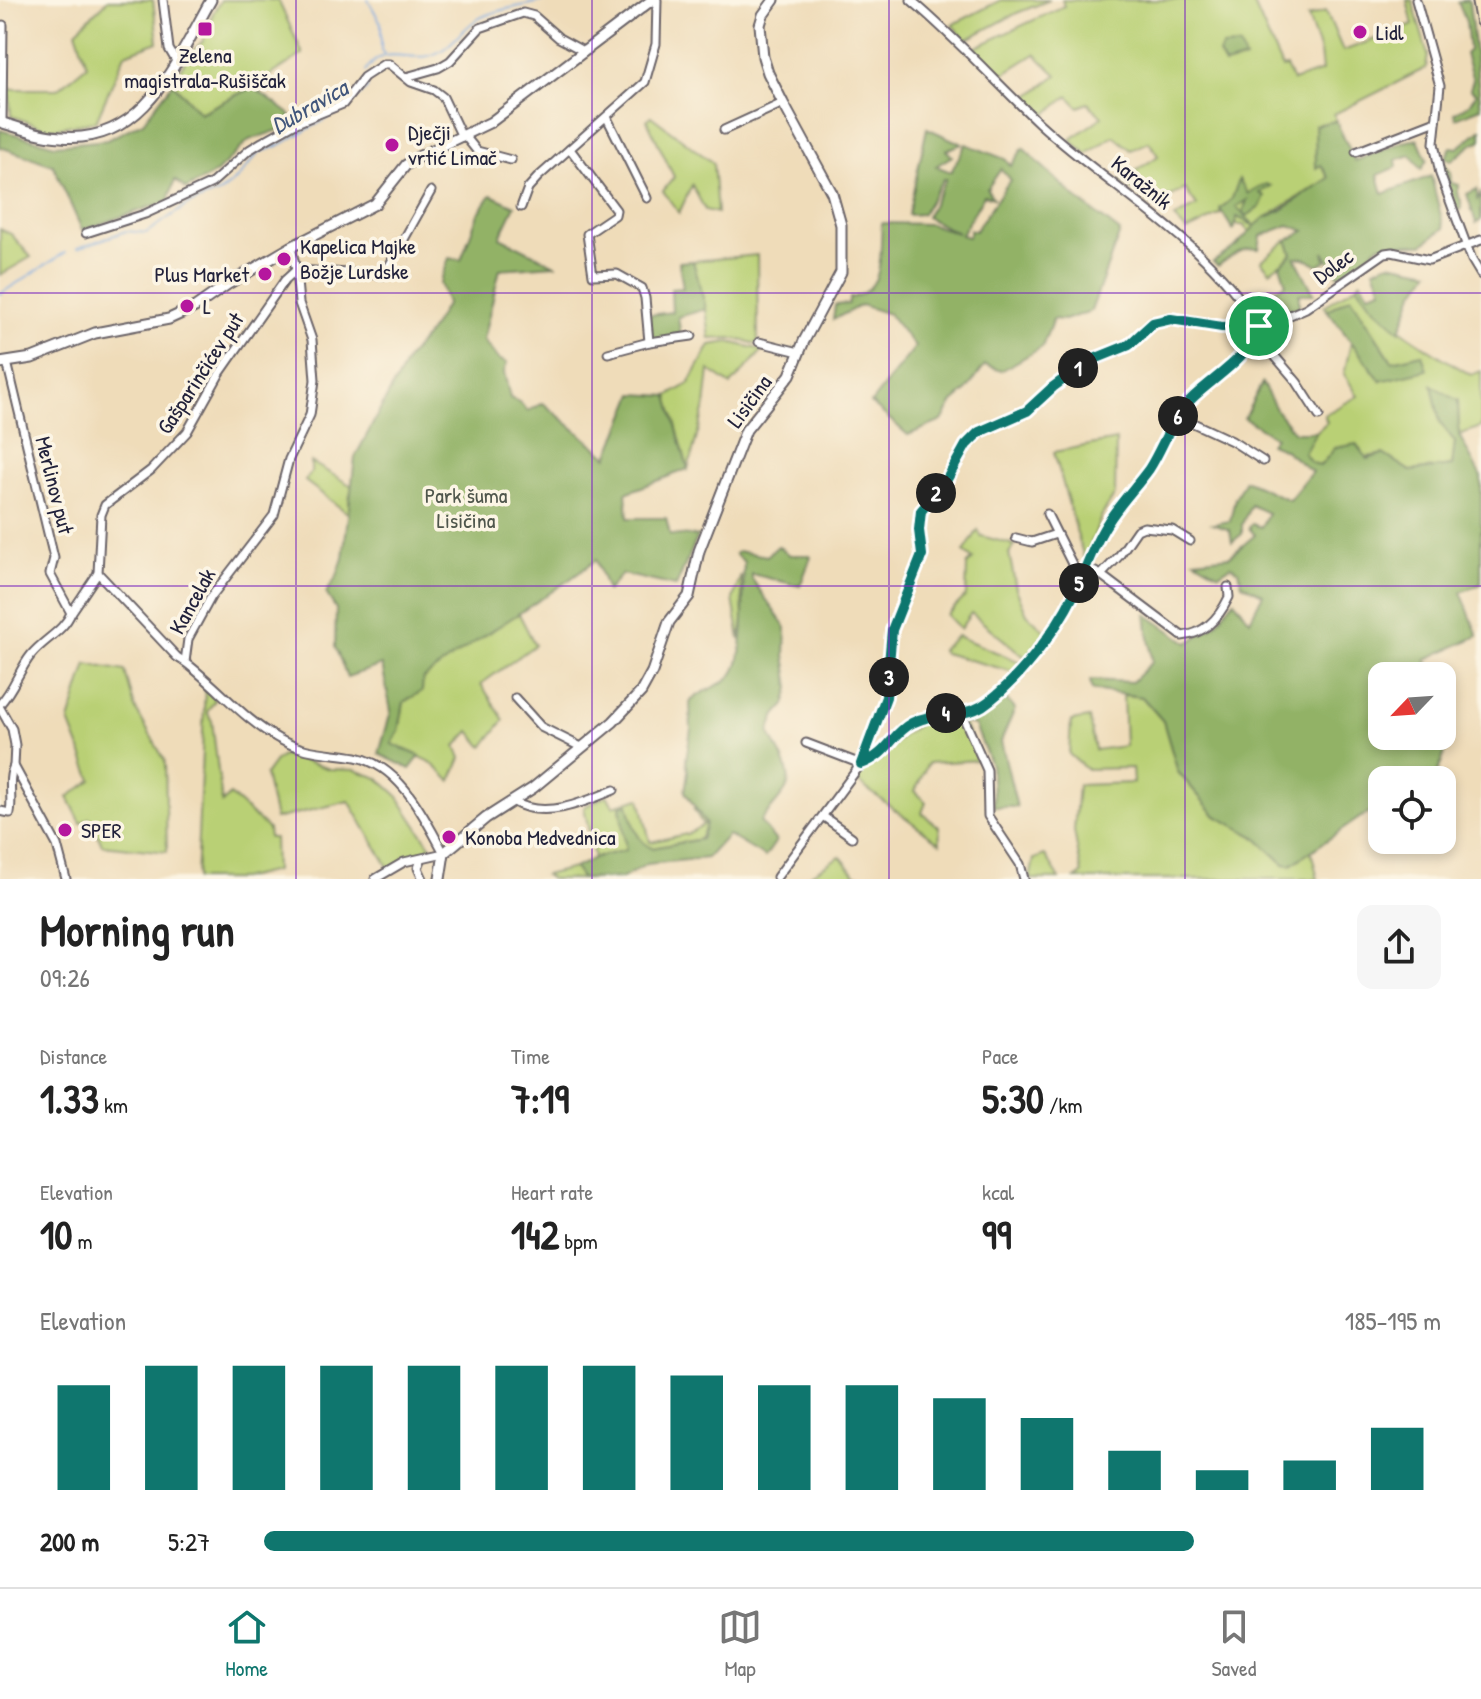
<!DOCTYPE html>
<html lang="en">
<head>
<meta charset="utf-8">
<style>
  :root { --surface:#fff; --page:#f6f6f6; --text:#222; --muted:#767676; --line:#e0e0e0; --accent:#0f766e }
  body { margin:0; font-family:"Patrick Hand",sans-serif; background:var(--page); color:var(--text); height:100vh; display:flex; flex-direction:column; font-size:30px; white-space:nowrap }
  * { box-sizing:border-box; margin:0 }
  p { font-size:26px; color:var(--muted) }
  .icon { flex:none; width:44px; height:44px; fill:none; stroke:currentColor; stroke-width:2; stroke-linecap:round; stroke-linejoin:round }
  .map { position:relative; height:879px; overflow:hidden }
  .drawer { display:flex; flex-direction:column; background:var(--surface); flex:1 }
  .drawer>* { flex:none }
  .needle { width:52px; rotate:245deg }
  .fabs { position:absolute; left:1368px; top:662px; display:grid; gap:16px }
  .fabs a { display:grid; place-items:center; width:88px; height:88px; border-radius:16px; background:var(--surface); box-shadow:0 4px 12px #0003; font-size:40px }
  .pin { position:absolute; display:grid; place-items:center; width:68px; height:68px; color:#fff; margin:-34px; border:4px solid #fff; border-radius:50%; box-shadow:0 2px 8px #0007 }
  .km { position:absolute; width:40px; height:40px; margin:-20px; border-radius:50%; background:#222; color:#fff; font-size:22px; line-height:40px; text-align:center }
  .round { display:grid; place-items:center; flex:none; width:84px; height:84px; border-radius:16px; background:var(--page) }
  .summary { display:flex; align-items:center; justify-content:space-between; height:136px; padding:0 40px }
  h1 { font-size:44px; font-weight:800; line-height:60px }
  .figures { display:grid; grid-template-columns:repeat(3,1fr); gap:12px; height:136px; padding:8px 40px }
  .figures div { display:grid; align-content:center }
  .figures b { font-size:40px; font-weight:800 }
  .figures small { font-size:22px; font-weight:400 }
  .figures p { font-size:22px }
  .chart { height:224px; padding:16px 40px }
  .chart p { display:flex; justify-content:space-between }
  .chart svg { width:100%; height:144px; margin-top:8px; stroke:var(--accent); stroke-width:6 }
  ul { padding:0 40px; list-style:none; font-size:26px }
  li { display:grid; grid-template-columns:128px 96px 1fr; align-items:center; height:60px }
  li i { height:20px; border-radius:10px; background:var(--accent) }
  .dock { display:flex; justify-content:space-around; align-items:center; height:112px; border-top:2px solid var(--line); background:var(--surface); font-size:22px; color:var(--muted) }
  .dock a { display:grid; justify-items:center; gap:4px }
  .dock .on { color:var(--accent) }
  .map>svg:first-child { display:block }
  .green { fill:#b9d074; stroke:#6e7958; stroke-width:2 }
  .forest { fill:#92b266; stroke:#5a6a50; stroke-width:2; fill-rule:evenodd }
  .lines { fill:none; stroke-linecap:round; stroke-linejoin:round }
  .stream { stroke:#70a3dc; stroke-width:2 }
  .minor-casing { stroke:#6a6367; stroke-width:11 }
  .tertiary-casing { stroke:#6a6367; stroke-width:13 }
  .secondary-casing { stroke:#6a6367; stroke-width:14 }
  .minor { stroke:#fff; stroke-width:7 }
  .tertiary { stroke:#fff; stroke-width:9 }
  .secondary { stroke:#fae7c3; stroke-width:10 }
  .route-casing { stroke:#fff; stroke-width:16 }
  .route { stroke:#0f766e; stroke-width:10 }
  .grid { fill:none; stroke:#7b2cbf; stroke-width:2; stroke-opacity:0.55 }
  .poi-dot { fill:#b5179e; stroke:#fcf5e5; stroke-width:3 }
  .labels { text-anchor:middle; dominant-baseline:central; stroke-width:7; stroke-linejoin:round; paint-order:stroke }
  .poi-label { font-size:22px; fill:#22223b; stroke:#fcf5e5; text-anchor:start }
  .street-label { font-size:22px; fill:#22223b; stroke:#fcf5e5 }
  .park-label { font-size:22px; fill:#4f564c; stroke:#fcf5e5 }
  .water-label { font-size:24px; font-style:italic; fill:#41567b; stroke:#fcf5e5 }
</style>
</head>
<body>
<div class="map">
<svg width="1481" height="879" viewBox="0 0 1481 879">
  <rect width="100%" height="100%" fill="#fcf5e5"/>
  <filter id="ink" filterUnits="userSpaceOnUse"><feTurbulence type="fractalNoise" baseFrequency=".0125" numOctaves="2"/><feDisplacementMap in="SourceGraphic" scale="16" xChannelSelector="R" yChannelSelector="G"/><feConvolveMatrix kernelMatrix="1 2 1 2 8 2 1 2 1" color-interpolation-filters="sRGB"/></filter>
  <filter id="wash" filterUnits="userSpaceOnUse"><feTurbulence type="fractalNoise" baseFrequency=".006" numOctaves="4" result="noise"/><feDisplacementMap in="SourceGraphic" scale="32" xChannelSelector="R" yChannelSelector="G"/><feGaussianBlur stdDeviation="1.8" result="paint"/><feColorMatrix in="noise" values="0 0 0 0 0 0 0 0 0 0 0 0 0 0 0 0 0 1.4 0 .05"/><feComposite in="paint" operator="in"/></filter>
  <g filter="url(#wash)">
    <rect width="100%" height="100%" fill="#efdcb9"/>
    <!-- green -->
    <g class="green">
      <path d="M108,0H153L158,42L125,54L96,121L49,129L11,116L9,89H58L87,65L76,31Z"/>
      <path d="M221,0H278L303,54L253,87L200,113L173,83L187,57L203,41L213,13Z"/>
      <path d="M1001,0H1050L1017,13L966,40L952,25Z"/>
      <path d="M1062,0H1232L1234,4L1252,0L1282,68L1286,67L1293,81L1322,71L1320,52L1308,17L1326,11L1343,51L1413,25L1407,0H1412L1428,55L1426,68L1334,114L1336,121L1315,125L1321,164L1329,178C1304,195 1270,212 1249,232L1243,225H1237L1235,207L1259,194L1266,184L1248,194L1239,180L1232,199L1220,209L1221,214L1187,231L1174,218L1197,206L1185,189L1152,206L1121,181L1158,156L1149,142L1131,150L1114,136L1087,154L1070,140L1102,117L1088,103L1079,107L1068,96L1043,117L1024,100L1057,75L1035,54L1000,76L974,48L1064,6Z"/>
      <path d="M651,116L713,163L717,213L705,210L692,185L679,213L663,191L674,177L647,120Z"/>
      <path d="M0,229L11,234L31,257L0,275Z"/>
      <path d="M1287,240L1292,255L1270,271L1261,261Z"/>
      <path d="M757,255L758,344L730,338L710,339L706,309L693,261Z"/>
      <path d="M1357,285C1387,326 1428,349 1471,375L1481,371V427L1459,435L1458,401L1440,422L1455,442L1452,466L1410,471L1383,454L1320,466L1311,462L1304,453L1316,432L1327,422L1324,415L1358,396L1344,374L1351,342L1381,381L1392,361L1351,297L1327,310L1324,306Z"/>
      <path d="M729,342L763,350L731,385L709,370L705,407L688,469L668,396L689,384L710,345Z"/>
      <path d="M1116,440L1115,494L1101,517L1086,558H1084L1054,452Z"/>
      <path d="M311,462L352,486L349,500L350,515L305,481L311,472Z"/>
      <path d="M978,530L981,536L1015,545L1009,553L1016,589L1027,614L1046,632L1026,658L971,613L960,629L947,615L966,596L967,565L973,559L964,552Z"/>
      <path d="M741,575L743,620L740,640L733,599Z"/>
      <path d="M518,612L535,645L481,684L504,720L483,747L470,731L456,746L461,758L451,781L429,761L392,744L399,731L404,702L422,691V679L457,652Z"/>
      <path d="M957,636L1020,662L1014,672L944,653L941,650Z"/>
      <path d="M87,664L125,671L135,708L165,761L167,852L102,845L90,818L81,823L68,797L92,780L69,721Z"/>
      <path d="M205,688L215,700L207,712L212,721L222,803L230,795L268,829L269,838H274L275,871L241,879H196Z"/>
      <path d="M1123,695L1142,697L1163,721L1178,772L1216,816L1254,836L1284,864L1291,865L1311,851L1318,879H1075L1082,874L1074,831L1078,785L1133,783L1132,768L1086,769L1069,754L1071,721L1089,718L1095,750L1125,746Z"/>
      <path d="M959,715L981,760L928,763L915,791L926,802L922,813L939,827L940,843L855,780L865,767L876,763L902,736L921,723Z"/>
      <path d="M284,755L330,769L355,770L378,778L396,794L433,850L390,870L349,801L275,819L265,775L276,760Z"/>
      <path d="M607,795L613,806L640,798L650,842L687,834L703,825L693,808L703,817L706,828L700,839L652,848C637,842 629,820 620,807L626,850L594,858L584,807Z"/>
      <path d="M1045,855L1060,879H1030L1034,859Z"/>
      <path d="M840,856L856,875L885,879L804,878Z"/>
      <path d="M574,868L582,879H551L545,875Z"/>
    </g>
    <!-- forest -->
    <g class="forest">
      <path d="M1467,0L1469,2L1481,108L1456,118L1454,113L1469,104L1476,94L1470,89L1473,80L1465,54L1469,50L1466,22L1458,2Z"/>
      <path d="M1240,46L1245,59L1225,65L1219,54L1222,47Z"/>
      <path d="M173,83L200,113L253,87L291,115L285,128L249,140L216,173L186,189L175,180L168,201L82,230L53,165L0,147V130L55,145L107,140L143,122Z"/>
      <path d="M1336,121L1355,161L1403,142L1418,139L1427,160L1421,170L1411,155L1396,160L1397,167L1378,175L1383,194L1431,176L1444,228L1423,244L1380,245L1355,267L1338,275L1324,252L1326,261L1318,265L1304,258L1295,257L1314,294H1299V306L1264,320L1261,311L1276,303L1271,291L1286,284L1280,265L1292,254L1287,240L1305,231L1289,225L1261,236L1259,249C1243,246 1230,257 1218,266L1213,262L1236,246L1255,226L1237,217L1233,230L1220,209L1232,199L1239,179L1248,194L1266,184L1271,186L1260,193L1265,196L1260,207L1247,216L1243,212L1247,200L1236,207L1255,226L1264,218L1282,210L1329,178L1321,165L1316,168L1315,125Z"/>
      <path d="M927,128L962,144L946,150L952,156L936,166L951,172L966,144L1005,159L1011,166L1023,148L1076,198L1120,232L1091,311L1064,320L1053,319L1042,347L1001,371L985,365L965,392L953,402L942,421L908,435L871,403L915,347L889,314L861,305L833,320L835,305L848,304L850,298C887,290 879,254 882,223L930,224L958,233L926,217L946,179H943L922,214L908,215ZM1001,169L1010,180L975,231L970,230L968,237L961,235L984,195L993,198L987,189Z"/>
      <path d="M1481,129V141L1474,143L1451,161L1445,158L1451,147L1458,148Z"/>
      <path d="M1442,160L1450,171L1451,183L1459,185L1457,193L1461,201V210H1457C1451,193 1447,178 1438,163Z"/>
      <path d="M1477,189V201L1481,192V220L1476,223L1467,194Z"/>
      <path d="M491,195L515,206L500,237L555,265L500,269L483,340L498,359L507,363L504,372L510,398L519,402L528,411L543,403L608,457L634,394L668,396L688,469L626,493L628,518H666L670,535L698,536L676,586L622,574L607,591L596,560C541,603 478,636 423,679L422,691L404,702L399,731L392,744L420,756L410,769L379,754L391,711L382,665L347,677L335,647L336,609L326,593L337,576L343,558L355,457L408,358L433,327L447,303L440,283L449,258L461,260L478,214Z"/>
      <path d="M693,261L706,309L678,317L681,337L653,343L648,315L672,312L671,289L683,288L679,262Z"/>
      <path d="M1389,263L1430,271L1414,293L1400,331L1372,305L1357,285L1361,280L1369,293L1382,289L1374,269Z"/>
      <path d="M1351,297L1392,361L1422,354L1427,370L1381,381L1327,310Z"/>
      <path d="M1262,383L1277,411L1294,432H1316L1304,453L1311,462L1320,466L1335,448L1356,444L1367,459L1383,454L1410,471L1452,466L1455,442L1440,422L1432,385L1458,401L1459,435L1481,477V584L1461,592L1478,636L1426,659L1435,676H1382V736H1442V689C1443,690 1448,700 1448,701C1452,718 1445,772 1430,780H1382V808L1361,817L1291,865L1284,864L1254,836L1216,816L1178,772L1163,721L1142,697L1092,690L1090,680L1132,682L1152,662L1146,614L1188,643L1216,624L1234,600L1250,620L1263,594L1242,584L1239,571L1231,566L1219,574L1195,560L1230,556L1255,535L1249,528L1252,524L1261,527L1268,513L1251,505L1242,524V534L1232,542L1230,530L1213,524L1230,521L1235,498L1245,480L1289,500L1312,472L1283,449L1270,444L1275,437L1244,418Z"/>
      <path d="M778,546L790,555H808L811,557L800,586L752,574V579L786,628L785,655L790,688L785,705L776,715L769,731C775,748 797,774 785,791C778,802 768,811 760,822L776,841L765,857L728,835L707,858L647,864L623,878L582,879L574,868L594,858L626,850L620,806L628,804C632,820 635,841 652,848L701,839L706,824L685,792L688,771L686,760L691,729L690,702C701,689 720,688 732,675C747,659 742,586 744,562L735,554L738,551L767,556Z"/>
      <path d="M1005,698L1015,709L1001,741L1017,807H994L991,765L975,726L963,721Z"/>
    </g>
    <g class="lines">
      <!-- stream -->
      <g class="stream">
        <path d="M368,0L381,23V50L384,54"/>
        <path d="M587,0L593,3L628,0"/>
        <path d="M366,71C382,44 405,61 428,56C451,51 460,29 478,19C498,8 524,7 545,0"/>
        <path d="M78,248L126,231L146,233L189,204L221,192L238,178L259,152L276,147L346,108L367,88V77"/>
        <path d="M0,294L66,252"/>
      </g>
    </g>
  </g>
  <g filter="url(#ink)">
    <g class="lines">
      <!-- minor casing -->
      <g class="minor-casing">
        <g id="minor">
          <path d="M163,0L169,49L176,61"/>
          <path d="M911,0C956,38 996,82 1039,123C1113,191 1205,239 1259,326L1256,334L1297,382L1319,416"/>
          <path d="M1416,0L1440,86L1434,143L1440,174L1472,260L1481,275"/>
          <path d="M406,77L438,68L450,61L480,28L523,13L534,16L559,38L583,51"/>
          <path d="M607,118L647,198"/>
          <path d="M2,123L3,25"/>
          <path d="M724,130L783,103"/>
          <path d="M465,136L477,151L511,160"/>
          <path d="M570,149L616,210L615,215L587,234L593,275L617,274L642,288L645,298L649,342"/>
          <path d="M1356,152L1436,121"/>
          <path d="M521,207L528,188L538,177L645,82L656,44L657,0"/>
          <path d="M86,233L145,214L212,183L249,150L262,142L294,124L343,104L364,77L384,64H389L411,82L434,90L443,97L462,137"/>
          <path d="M291,247L296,270L299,303L312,340L315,380L310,415L289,459L274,515L211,597L188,639L185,662C217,686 244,720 279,739C306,754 328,752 356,757C401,766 424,817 444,853L404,862L375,879"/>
          <path d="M759,342L799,352"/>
          <path d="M608,353L649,342L692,336"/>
          <path d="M1178,416L1232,441L1263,461"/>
          <path d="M1047,514L1074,568L1082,576"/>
          <path d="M1016,538L1032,542L1056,534"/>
          <path d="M1085,567L1101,575L1182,636C1205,634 1220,616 1229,597L1228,587"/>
          <path d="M98,573L101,515L105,505L151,470L187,432L220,373L285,280L296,270L384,275L431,191"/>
          <path d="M1101,575L1119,556L1137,530L1144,527L1172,530L1190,541"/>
          <path d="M71,613L98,573L177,657L185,662"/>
          <path d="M515,698L541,727L581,747"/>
          <path d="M0,704C14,689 19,670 31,655C44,639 64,631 71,613L50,574L54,558L7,362"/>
          <path d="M0,708L12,729L15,745L14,766L57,845L66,879"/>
          <path d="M961,712L987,770L988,816L1020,864L1024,879"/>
          <path d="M806,743L861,764C889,755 890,734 912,723C934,711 962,718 981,706C1016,684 1055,631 1074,595C1086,572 1093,546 1107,523C1120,503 1138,486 1151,465C1161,450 1167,433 1177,417C1197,385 1239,369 1256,334"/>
          <path d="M512,801C543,820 583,803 614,790"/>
          <path d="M0,811L10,813C13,798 7,778 14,766"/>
          <path d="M824,817L852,837"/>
          <path d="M421,860L418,868L423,879"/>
          <path d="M777,877L861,764L886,697L892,630L922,555L919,530L921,511L946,481L972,438L990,427L1027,411L1075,370L1129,345L1153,323L1171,319L1222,327L1265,326L1306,308L1385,253L1392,252L1429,260L1481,240"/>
        </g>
      </g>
      <!-- tertiary casing -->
      <g class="tertiary-casing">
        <g id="tertiary">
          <path d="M0,122C20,128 40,136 61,137C145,145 176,61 211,0"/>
          <path d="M0,363L32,358L95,333L169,319L195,307L228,284L291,247L375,204L406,165L418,157L491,122L652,0"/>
          <path d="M440,879L444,853L486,818L533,788L613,722L641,692L652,672L669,622L689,596L699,551L746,430L790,375L804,341L841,272V225L832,193L783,103L768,73L763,57L760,25L763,15L774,0"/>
        </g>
      </g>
      <!-- secondary casing -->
      <g class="secondary-casing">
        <path id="secondary" d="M1477,0L1481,21"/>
      </g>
      <!-- minor -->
      <use href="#minor" class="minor"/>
      <!-- tertiary -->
      <use href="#tertiary" class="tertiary"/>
      <!-- secondary -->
      <use href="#secondary" class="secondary"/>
    </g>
  </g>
  <g class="lines" filter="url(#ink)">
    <!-- route casing -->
    <g class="route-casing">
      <path id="route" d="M1171,319L1222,327L1259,326C1246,366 1200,382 1178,415C1167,432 1160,452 1149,469C1136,487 1120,503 1108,522C1093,544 1086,570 1074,594C1056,631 1017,683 982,706C962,718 935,711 912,723C891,734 889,754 861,764L886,697L892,630L922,555L919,530L921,511L946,481L966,445L979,432L1027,411L1053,387L1087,362L1129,345L1153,323Z"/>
    </g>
    <!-- route -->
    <use href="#route" class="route"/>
  </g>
  <!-- grid -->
  <path class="grid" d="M296,0V879M592,0V879M889,0V879M1185,0V879M0,293H1481M0,586H1481"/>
  <!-- markers -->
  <g class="poi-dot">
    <rect x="197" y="21" width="16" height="16" rx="4"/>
    <circle cx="1360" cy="32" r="8"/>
    <circle cx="392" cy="145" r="8"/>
    <circle cx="284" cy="259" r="8"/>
    <circle cx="265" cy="274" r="8"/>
    <circle cx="187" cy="306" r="8"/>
    <circle cx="65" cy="830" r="8"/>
    <circle cx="449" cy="837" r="8"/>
  </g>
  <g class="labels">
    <!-- poi labels -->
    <g class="poi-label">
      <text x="1376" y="32">Lidl</text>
      <text x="205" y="55" text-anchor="middle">Zelena<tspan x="205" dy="25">magistrala-Rušiščak</tspan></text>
      <text x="408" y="132">Dječji<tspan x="408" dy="25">vrtić Limač</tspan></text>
      <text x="300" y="246">Kapelica Majke<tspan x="300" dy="25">Božje Lurdske</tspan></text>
      <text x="249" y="274" text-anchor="end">Plus Market</text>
      <text x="203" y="306">L</text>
      <text x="81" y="830">SPER</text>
      <text x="465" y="837">Konoba Medvednica</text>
    </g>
    <!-- street labels -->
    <g class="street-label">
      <text transform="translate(1142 182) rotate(39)">Karažnik</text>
      <text transform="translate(1333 266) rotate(-36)">Dolec</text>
      <text transform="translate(200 373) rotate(-57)">Gašparinčićev put</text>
      <text transform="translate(749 401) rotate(-54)">Lisičina</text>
      <text transform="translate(55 485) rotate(76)">Merlinov put</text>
      <text transform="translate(192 601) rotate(-61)">Kancelak</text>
    </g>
    <!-- park labels -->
    <g class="park-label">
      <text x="466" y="495">Park šuma<tspan x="466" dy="25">Lisičina</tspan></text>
    </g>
    <!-- water labels -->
    <g class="water-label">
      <text transform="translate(309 106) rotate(-30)">Dubravica</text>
    </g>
  </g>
</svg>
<div class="fabs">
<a><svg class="needle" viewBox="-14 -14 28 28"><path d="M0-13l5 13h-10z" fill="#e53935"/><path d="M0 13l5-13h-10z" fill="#767676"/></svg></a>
<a><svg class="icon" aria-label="locate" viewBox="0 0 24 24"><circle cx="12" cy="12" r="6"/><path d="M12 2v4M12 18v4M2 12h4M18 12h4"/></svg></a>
</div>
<div class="pin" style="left:1259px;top:326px;background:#1e9e55"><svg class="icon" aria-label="arrive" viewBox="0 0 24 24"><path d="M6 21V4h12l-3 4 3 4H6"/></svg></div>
<b class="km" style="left:1078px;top:368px">1</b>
<b class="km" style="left:936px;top:493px">2</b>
<b class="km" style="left:889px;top:677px">3</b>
<b class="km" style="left:946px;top:713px">4</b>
<b class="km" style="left:1079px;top:583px">5</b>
<b class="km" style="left:1178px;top:416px">6</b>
</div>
<section class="drawer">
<div class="summary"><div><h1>Morning run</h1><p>09:26</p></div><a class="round"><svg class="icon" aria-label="share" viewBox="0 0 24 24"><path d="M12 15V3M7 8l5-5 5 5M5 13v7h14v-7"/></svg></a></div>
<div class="figures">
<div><p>Distance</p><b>1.33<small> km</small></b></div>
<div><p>Time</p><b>7:19</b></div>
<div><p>Pace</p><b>5:30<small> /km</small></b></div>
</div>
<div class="figures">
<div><p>Elevation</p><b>10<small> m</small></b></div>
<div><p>Heart rate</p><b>142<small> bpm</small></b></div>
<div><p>kcal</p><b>99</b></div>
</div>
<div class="chart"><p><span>Elevation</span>185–195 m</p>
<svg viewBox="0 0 160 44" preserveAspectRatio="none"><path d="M5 44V12M15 44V6M25 44V6M35 44V6M45 44V6M55 44V6M65 44V6M75 44V9M85 44V12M95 44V12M105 44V16M115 44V22M125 44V32M135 44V38M145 44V35M155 44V25"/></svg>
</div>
<ul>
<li><b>200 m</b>5:27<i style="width:79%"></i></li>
</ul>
</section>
<nav class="dock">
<a class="on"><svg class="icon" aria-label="home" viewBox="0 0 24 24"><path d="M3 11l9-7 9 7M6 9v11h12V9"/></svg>Home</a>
<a><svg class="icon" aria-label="map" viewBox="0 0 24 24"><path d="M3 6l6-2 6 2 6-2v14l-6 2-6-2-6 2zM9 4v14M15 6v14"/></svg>Map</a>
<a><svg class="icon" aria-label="saved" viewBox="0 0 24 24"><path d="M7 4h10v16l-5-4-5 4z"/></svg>Saved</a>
</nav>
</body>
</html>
